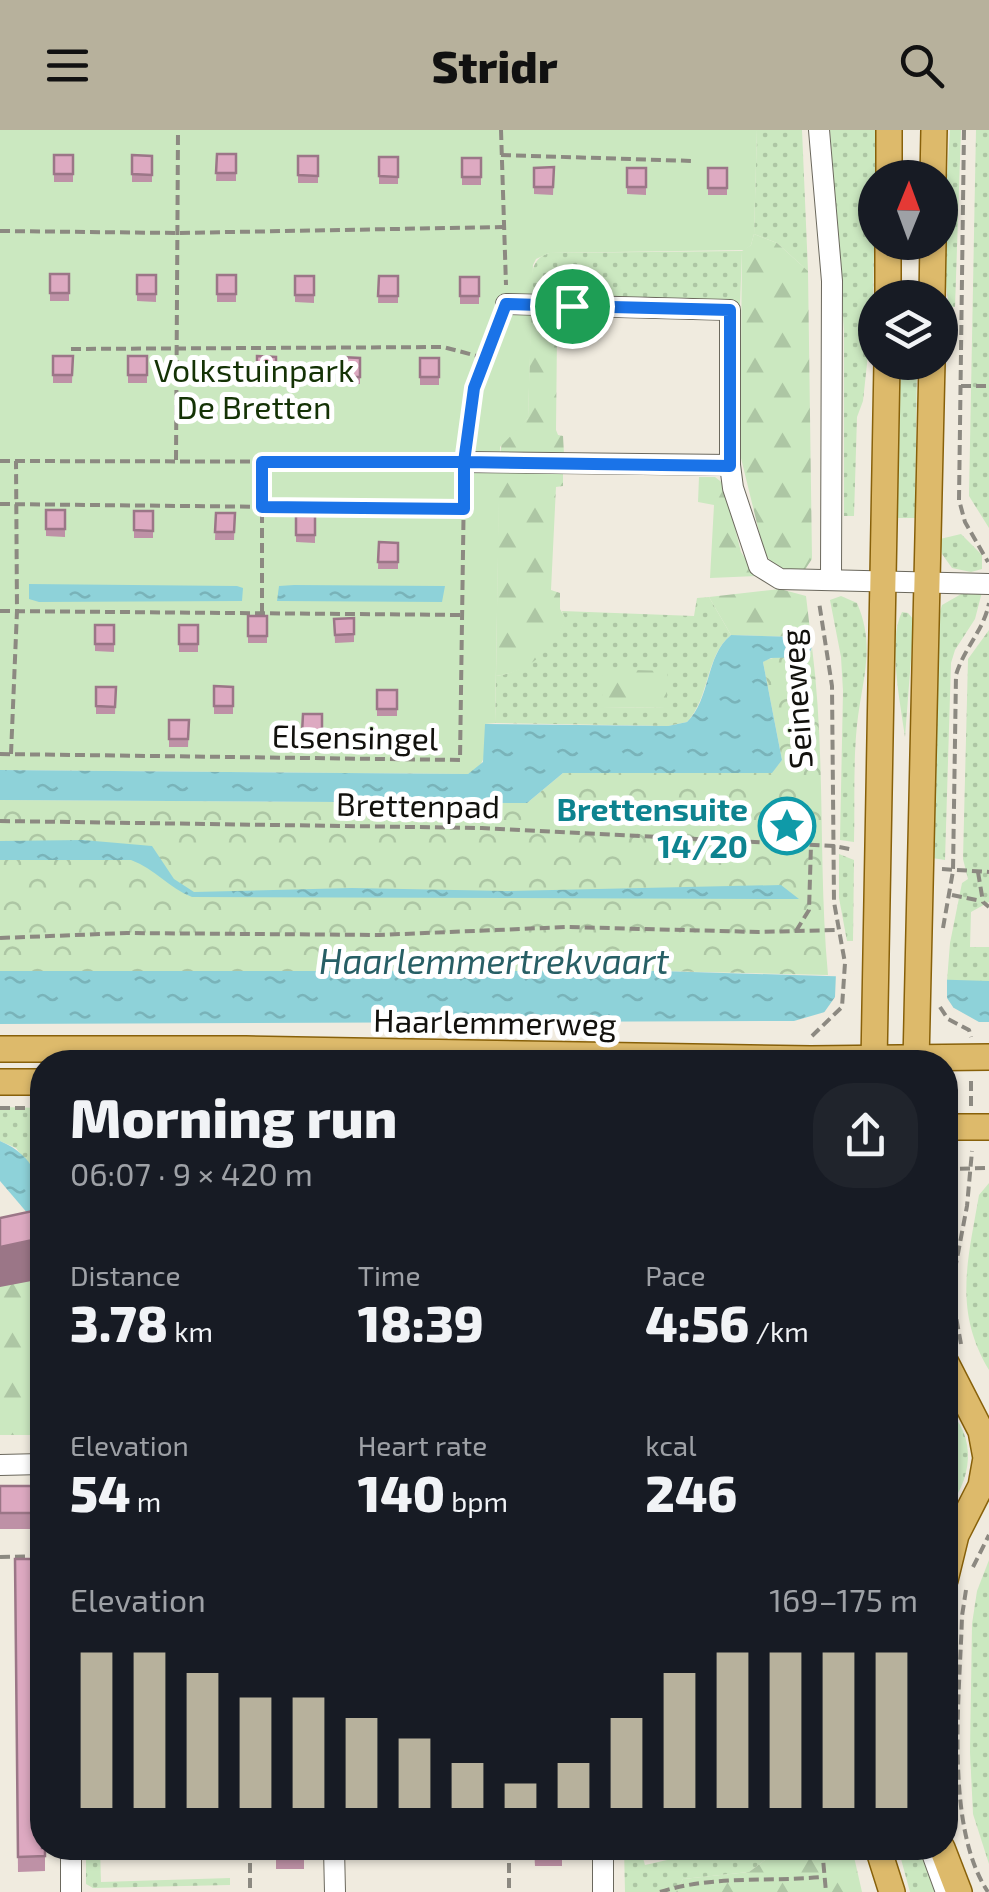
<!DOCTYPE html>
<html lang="en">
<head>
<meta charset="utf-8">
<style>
  :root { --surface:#171b24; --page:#20242c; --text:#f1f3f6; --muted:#9ea1a6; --accent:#b7b19c }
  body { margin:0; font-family:"Exo 2",sans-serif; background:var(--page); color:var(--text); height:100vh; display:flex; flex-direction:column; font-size:38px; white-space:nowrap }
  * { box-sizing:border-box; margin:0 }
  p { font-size:32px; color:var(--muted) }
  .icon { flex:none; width:55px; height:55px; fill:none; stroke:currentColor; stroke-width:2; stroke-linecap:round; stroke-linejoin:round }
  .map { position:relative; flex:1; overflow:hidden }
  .sheet { position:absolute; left:30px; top:920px; width:928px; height:810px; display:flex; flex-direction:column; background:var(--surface); border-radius:40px; box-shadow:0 2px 8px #0004 }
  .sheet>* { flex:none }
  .needle { width:65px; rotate:1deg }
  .tools { position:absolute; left:858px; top:30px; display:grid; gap:20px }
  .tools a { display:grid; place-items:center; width:100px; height:100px; border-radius:50%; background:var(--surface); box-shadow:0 2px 8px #0004; font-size:50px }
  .pin { position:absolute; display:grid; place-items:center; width:85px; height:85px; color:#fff; margin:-42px; border:5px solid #fff; border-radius:50%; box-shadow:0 2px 10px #0007 }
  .round { display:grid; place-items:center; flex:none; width:105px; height:105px; border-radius:40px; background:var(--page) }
  .overview { display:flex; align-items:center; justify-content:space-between; height:170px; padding:0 40px }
  h1 { font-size:55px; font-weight:800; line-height:75px }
  .figures { display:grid; grid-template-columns:repeat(3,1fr); gap:15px; height:170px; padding:10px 40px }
  .figures div { display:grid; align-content:center }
  .figures b { font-size:50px; font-weight:800 }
  .figures small { font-size:28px; font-weight:400 }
  .figures p { font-size:28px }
  .chart { height:280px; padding:20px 40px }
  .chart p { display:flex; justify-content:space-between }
  .chart svg { width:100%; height:180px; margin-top:10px; stroke:var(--accent); stroke-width:6 }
  header { display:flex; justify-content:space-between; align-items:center; height:130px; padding:0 40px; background:var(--accent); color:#111; font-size:45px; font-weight:800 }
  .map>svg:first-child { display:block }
  .grass { fill:url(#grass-dots); fill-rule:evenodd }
  .forest { fill:url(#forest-firs) }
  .park { fill:url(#park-crowns) }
  .garden { fill:#cbe8c0 }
  .water { fill:url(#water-ripples) }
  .pier { fill:#f0ebdf }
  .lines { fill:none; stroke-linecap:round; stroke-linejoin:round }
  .minor-casing { stroke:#6b685d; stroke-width:22 }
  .major-casing { stroke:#88610a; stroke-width:28 }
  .path { stroke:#8c8981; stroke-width:4; stroke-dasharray:10 5; stroke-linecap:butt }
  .minor { stroke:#fff; stroke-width:20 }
  .major { stroke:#ddba6b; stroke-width:25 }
  .wall { fill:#be91a6 }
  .shaded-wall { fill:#9b7687 }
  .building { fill:#dda9c1; stroke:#9b7687; stroke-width:2.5 }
  .route-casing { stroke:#fff; stroke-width:20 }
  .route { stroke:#1a73e8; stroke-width:12 }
  .labels { text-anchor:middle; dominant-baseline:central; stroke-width:10; stroke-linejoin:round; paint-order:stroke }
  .park-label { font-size:32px; fill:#143205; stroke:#fff }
  .street-label { font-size:32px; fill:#12110d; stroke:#fff }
  .culture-label { font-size:32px; font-weight:bold; fill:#0d838f; stroke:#fff; text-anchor:end }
  .water-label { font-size:35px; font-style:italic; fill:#275f65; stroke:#fff }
</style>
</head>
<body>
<header><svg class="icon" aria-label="menu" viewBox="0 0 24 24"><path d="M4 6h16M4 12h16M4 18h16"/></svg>Stridr<svg class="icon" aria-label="search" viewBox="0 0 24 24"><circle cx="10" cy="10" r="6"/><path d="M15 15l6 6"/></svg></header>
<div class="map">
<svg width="989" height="1762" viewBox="0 0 989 1762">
  <defs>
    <pattern id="grass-dots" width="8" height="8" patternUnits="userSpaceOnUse" patternTransform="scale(2.5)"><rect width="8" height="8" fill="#cbe8c0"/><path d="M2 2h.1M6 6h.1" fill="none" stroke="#adc6a4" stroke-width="1.8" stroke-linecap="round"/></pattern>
    <pattern id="forest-firs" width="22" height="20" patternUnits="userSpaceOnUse" patternTransform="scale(2.5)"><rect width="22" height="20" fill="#cbe8c0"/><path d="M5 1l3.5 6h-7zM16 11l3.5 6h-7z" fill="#adc6a4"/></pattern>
    <pattern id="park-crowns" width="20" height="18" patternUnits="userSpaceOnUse" patternTransform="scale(2.5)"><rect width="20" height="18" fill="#cbe8c0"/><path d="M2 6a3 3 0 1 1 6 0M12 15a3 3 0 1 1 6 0" fill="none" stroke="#adc6a4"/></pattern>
    <pattern id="water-ripples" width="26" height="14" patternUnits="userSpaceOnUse" patternTransform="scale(2.5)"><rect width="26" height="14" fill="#8ed2d9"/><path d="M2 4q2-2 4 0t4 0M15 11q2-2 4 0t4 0" fill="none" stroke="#79b3b9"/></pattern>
  </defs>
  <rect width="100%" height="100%" fill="#f0ebdf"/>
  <!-- grass -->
  <g class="grass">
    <path d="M757,0H802L808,141L777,113L754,104Z"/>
    <path d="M830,0H876L873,178L863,271L857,287L854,386H844V200Z"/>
    <path d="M950,0H961L955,177L949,176L942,130Z"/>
    <path d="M976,0H989V398L969,366Z"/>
    <path d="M742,121L740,175L531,168C532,149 528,130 549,123Z"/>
    <path d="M899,233H917L915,388H897Z"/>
    <path d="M961,404L982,425V439L971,442L952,438L942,424L940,409Z"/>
    <path d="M982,462L975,489L955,520L951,533L945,730L932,728L934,500L942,475L963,463Z"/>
    <path d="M841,466L857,473C876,517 862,549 857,595C853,634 855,674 854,712L840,710L843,561L841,527L830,470Z"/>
    <path d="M709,467L731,505C705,526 710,568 687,592L668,596L495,593L496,546C527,542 553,518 565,490L562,481L694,486L697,468ZM667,541L666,577L603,578Z"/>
    <path d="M902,482L908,483L914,490L905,607C901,576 887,510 902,482Z"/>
    <path d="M989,500V772L971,782L970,817H989V851H947L950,813L962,753L968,749L963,729L968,529Z"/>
    <path d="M839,724L854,730L853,811H847L839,768Z"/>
    <path d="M0,977L42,978V1054L16,1018L0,1011Z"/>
    <path d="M989,1053V1240C953,1180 968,1130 979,1065Z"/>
    <path d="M945,1276C979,1307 972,1351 945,1382Z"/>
    <path d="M989,1430V1734L973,1684L970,1622L972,1494L977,1461Z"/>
    <path d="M86,1718H100L101,1752L230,1748V1755L93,1758L86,1754Z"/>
    <path d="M624,1718H640L645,1735L720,1718H781L749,1742L683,1749L676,1762H625Z"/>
    <path d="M898,1718H922L936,1762H910Z"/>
  </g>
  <!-- forest -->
  <g class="forest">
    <path d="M754,104L777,113L808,141L812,429L804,441C786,441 774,439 764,422L740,324L742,121L751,115Z"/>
    <path d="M531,181L564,182L565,196L559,197L557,204L556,300L558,305L563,306L564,324L500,326L502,311L528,288Z"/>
    <path d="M499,339L563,341V356L556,357L551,460L560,463V479L566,489C553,520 529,542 496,546Z"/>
    <path d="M699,347H715L724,354L741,422L757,446L710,448L714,375L698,372Z"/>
    <path d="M780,459L806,466L812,517L808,511L798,507L731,505L709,467Z"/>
    <path d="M602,539L667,541V577L603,578Z"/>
    <path d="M42,1118V1305H0V1127Z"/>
    <path d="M781,1718H852L862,1762H676L683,1749L749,1742Z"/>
  </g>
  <!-- park -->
  <path class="park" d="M812,517C826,626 818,736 828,845L660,841H0V670L527,673L563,643H771L782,630L763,532C777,523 795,530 811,522Z"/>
  <!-- garden -->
  <path class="garden" d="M0,0H757L754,104L751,115L745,120L549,123L536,129L533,135L528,288L500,317L495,593L485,594C485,614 490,635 468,644L0,640Z"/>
  <!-- water -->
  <g class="water">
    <path d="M29,454L237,456L243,458L242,471L39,472L29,469Z"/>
    <path d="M279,456L294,455L445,456L442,472L277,471Z"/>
    <path d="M731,505L799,507L808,511L812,517L808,527L771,528L763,532L782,630L772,643H563L527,673L0,670V640L468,644L483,632L485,594L668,596L687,592C711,569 705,526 731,505Z"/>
    <path d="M83,710L152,716L174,749L194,762L352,758L506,761L781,755L799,769L192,767C169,758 155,739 131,730H0V711Z"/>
    <path d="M0,841H660L989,851V892H979L954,878L842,877L794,891L0,894Z"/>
    <path d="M0,1011C35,1026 42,1051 42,1086L29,1085L0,1051Z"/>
  </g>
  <!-- pier -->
  <path class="pier" d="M836,843L947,846V868L959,886L953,883L823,884L835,867Z"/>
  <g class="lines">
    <!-- minor casing -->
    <g class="minor-casing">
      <g id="minor">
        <path d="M819,0L832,151L831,450"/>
        <path d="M506,174L730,180V335L733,358L759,436L780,449L989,454"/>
        <path d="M464,332L730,335"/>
        <path d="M0,1335L42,1334"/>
        <path d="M71,1718V1762"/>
        <path d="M334,1718L335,1762"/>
        <path d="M603,1718V1762"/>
        <path d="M930,1718L946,1762"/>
      </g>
    </g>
    <!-- major casing -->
    <g class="major-casing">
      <g id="major">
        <path d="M889,48V0"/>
        <path d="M933,48L934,0"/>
        <path d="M888,168V112"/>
        <path d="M932,168L933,112"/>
        <path d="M0,919H246L811,929L989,927"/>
        <path d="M874,932L887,232"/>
        <path d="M916,932L932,232"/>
        <path d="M0,952H42"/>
        <path d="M945,997H989"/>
        <path d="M945,1231L981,1301L986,1328L981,1356L956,1405L945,1450"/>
        <path d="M878,1718L892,1762"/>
        <path d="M942,1718L959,1762"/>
      </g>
    </g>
    <!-- path -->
    <g class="path">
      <path d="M501,0L506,155"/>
      <path d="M964,0L959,370L965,392L988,432"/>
      <path d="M501,25L693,31"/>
      <path d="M0,101L177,103L503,97"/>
      <path d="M71,219L443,217L485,228"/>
      <path d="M961,256H989"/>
      <path d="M467,314L474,258L499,193"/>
      <path d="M176,330L178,0"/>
      <path d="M0,331L445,332"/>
      <path d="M0,374L464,379"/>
      <path d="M0,481L464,485"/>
      <path d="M262,483V333"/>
      <path d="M0,624L460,630L464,353"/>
      <path d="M11,624L17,481L16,331"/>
      <path d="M0,691L482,698L834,716L854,720"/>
      <path d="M942,739L989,742"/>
      <path d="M978,742L983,772L989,777"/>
      <path d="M952,765L981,771"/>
      <path d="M943,798L953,741L956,545C964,518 984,500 989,473"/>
      <path d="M796,801L809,780L811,715"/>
      <path d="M0,808L127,803L379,805L567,797L759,802L839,800"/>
      <path d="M940,877L948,889L969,900L971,907"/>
      <path d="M812,906L842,877L845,833L834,772L832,556L819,472"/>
      <path d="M971,951V977"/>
      <path d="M0,978H42"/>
      <path d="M945,1039L989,1038"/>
      <path d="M961,1214L951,1160L967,1076L972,1021"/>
      <path d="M0,1427L42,1426"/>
      <path d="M973,1437L989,1405"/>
      <path d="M966,1460L962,1486C960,1564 944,1696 988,1762"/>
      <path d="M250,1718V1762"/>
      <path d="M509,1718V1762"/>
      <path d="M822,1718L826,1762"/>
      <path d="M660,1762C713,1745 768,1752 823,1747"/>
    </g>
    <!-- minor -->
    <use href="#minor" class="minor"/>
    <!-- major -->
    <use href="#major" class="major"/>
  </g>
  <!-- wall -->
  <g class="wall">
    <path d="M217,24H236V51H216Z"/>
    <rect x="54" y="25" width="19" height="27"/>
    <path d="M132,25L152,26V52H132Z"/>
    <rect x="298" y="26" width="20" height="27"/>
    <rect x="379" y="27" width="19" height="27"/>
    <rect x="462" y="28" width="19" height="27"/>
    <path d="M554,37L553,65L534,64V38Z"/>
    <path d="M627,38H646V65L627,64Z"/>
    <rect x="708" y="38" width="19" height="27"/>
    <rect x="50" y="144" width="19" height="27"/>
    <path d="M137,145H156V172L137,171Z"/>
    <rect x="217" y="145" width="19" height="27"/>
    <path d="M295,146H314V173L295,172Z"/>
    <path d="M379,146H398V173H378Z"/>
    <rect x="460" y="147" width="19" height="27"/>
    <path d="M53,226H73L72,253H53Z"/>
    <rect x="128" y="226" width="19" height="27"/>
    <path d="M257,226L276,227V253H257Z"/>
    <path d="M341,227L360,228V254H340Z"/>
    <rect x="420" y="228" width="19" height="27"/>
    <path d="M46,380H65V407L46,406Z"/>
    <rect x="134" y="381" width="19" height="27"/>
    <path d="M216,383H235L234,410H215Z"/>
    <path d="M296,386H315V413L296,412Z"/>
    <path d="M379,412L398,413V439H378Z"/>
    <rect x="248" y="486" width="19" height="27"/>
    <path d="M354,488V512L335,513L334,489Z"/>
    <path d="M95,495H114V522L95,521Z"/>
    <rect x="179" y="495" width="19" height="27"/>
    <path d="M214,556L233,557V584H214Z"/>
    <path d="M96,557H116L115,584H96Z"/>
    <rect x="377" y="560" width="20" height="26"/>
    <path d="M303,584H322V611L302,610Z"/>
    <path d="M169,590H189L188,617H169Z"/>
    <rect x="0" y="1356" width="38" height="43"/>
    <path d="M15,1429L45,1718V1741L18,1742Z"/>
    <path d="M104,1718H230V1725L104,1727Z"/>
    <rect x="276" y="1718" width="28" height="21"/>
    <path d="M363,1718H489V1723L363,1724Z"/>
    <path d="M534,1718H562V1736H535Z"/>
  </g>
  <!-- shaded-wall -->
  <g class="shaded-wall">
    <path d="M42,1108V1149L0,1157V1117Z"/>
    <path d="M629,1718H678L629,1730Z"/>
  </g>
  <!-- building -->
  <g class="building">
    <path d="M217,24H236V43H216Z"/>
    <rect x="54" y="25" width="19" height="19"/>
    <path d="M132,25L152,26V45L132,44Z"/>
    <path d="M298,26H318V46L298,45Z"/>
    <path d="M379,27H398V47L379,46Z"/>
    <rect x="462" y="28" width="19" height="19"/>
    <path d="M554,37L553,57H534V38Z"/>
    <rect x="627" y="38" width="19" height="19"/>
    <rect x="708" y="38" width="19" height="20"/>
    <rect x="50" y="144" width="19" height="19"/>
    <rect x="137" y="145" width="19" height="19"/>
    <rect x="217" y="145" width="19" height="19"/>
    <rect x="295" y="146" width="19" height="19"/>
    <path d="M379,146H398V166H378Z"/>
    <rect x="460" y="147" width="19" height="19"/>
    <path d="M53,226H73L72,245H53Z"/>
    <rect x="128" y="226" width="19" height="19"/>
    <path d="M257,226L276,227V246H257Z"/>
    <path d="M341,227L360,228V247H340Z"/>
    <rect x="420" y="228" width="19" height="19"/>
    <rect x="46" y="380" width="19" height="19"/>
    <path d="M134,381H153V401L134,400Z"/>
    <path d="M216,383H235L234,402H215Z"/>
    <rect x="296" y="386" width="19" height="19"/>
    <path d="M379,412L398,413V432H378Z"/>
    <rect x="248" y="486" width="19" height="20"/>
    <path d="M354,488V504L335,505L334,489Z"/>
    <rect x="95" y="495" width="19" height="19"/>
    <rect x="179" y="495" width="19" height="19"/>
    <path d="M214,556L233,557V576H214Z"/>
    <path d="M96,557H116L115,577L96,576Z"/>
    <rect x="377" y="560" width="20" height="19"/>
    <path d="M303,584H322V603H302Z"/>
    <path d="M169,590H189L188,609H169Z"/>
    <path d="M42,1079V1108L0,1117V1088Z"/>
    <rect x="0" y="1356" width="38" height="27"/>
    <path d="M15,1429H42V1718H45V1726L18,1727Z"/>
    <rect x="276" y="1718" width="28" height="6"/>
    <rect x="535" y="1718" width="27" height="3"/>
  </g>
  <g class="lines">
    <!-- route casing -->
    <g class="route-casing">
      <path id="route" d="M572,176L506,174L474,258L464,332H262V377L464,379V332L730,336V180L572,176"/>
    </g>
    <!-- route -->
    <use href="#route" class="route"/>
  </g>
  <!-- icons -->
  <defs>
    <g id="sight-ring" transform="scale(2.875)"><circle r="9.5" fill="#fff" stroke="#0f9aa8" stroke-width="1.5"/><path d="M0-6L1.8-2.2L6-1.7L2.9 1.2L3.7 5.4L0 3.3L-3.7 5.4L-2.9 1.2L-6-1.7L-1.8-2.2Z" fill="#0f9aa8"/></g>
  </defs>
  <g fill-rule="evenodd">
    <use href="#sight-ring" x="787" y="696"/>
  </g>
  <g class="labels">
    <!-- park labels -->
    <g class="park-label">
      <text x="254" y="239">Volkstuinpark<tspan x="254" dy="37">De Bretten</tspan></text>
    </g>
    <!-- street labels -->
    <g class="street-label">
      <text transform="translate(795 569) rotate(-94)">Seineweg</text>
      <text transform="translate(355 606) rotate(1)">Elsensingel</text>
      <text transform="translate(418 674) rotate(1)">Brettenpad</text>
      <text transform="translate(495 891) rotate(1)">Haarlemmerweg</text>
    </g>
    <!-- culture labels -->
    <g class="culture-label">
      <text x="748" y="678">Brettensuite<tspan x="748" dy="37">14/20</tspan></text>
    </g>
    <!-- water labels -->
    <g class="water-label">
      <text x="494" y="830">Haarlemmertrekvaart</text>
    </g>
  </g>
</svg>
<div class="tools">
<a><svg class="needle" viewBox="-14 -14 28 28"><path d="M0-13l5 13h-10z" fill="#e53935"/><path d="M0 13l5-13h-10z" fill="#9ea1a6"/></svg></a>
<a><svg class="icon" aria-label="layers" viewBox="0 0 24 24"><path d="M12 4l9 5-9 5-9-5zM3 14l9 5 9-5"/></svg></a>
</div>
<div class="pin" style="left:572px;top:176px;background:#1e9e55"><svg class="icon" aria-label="arrive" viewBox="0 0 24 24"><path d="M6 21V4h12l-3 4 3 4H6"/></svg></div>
<section class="sheet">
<div class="overview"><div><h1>Morning run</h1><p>06:07 · 9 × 420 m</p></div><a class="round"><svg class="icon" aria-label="share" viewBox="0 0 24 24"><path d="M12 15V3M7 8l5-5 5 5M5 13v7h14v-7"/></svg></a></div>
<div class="figures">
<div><p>Distance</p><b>3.78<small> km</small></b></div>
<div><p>Time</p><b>18:39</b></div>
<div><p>Pace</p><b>4:56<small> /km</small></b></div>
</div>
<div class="figures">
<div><p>Elevation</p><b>54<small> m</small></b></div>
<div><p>Heart rate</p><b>140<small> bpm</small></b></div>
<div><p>kcal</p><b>246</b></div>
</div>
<div class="chart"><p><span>Elevation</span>169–175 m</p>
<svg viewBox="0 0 160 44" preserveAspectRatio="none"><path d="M5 44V6M15 44V6M25 44V11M35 44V17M45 44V17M55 44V22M65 44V27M75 44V33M85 44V38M95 44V33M105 44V22M115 44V11M125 44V6M135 44V6M145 44V6M155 44V6"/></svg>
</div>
</section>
</div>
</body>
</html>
